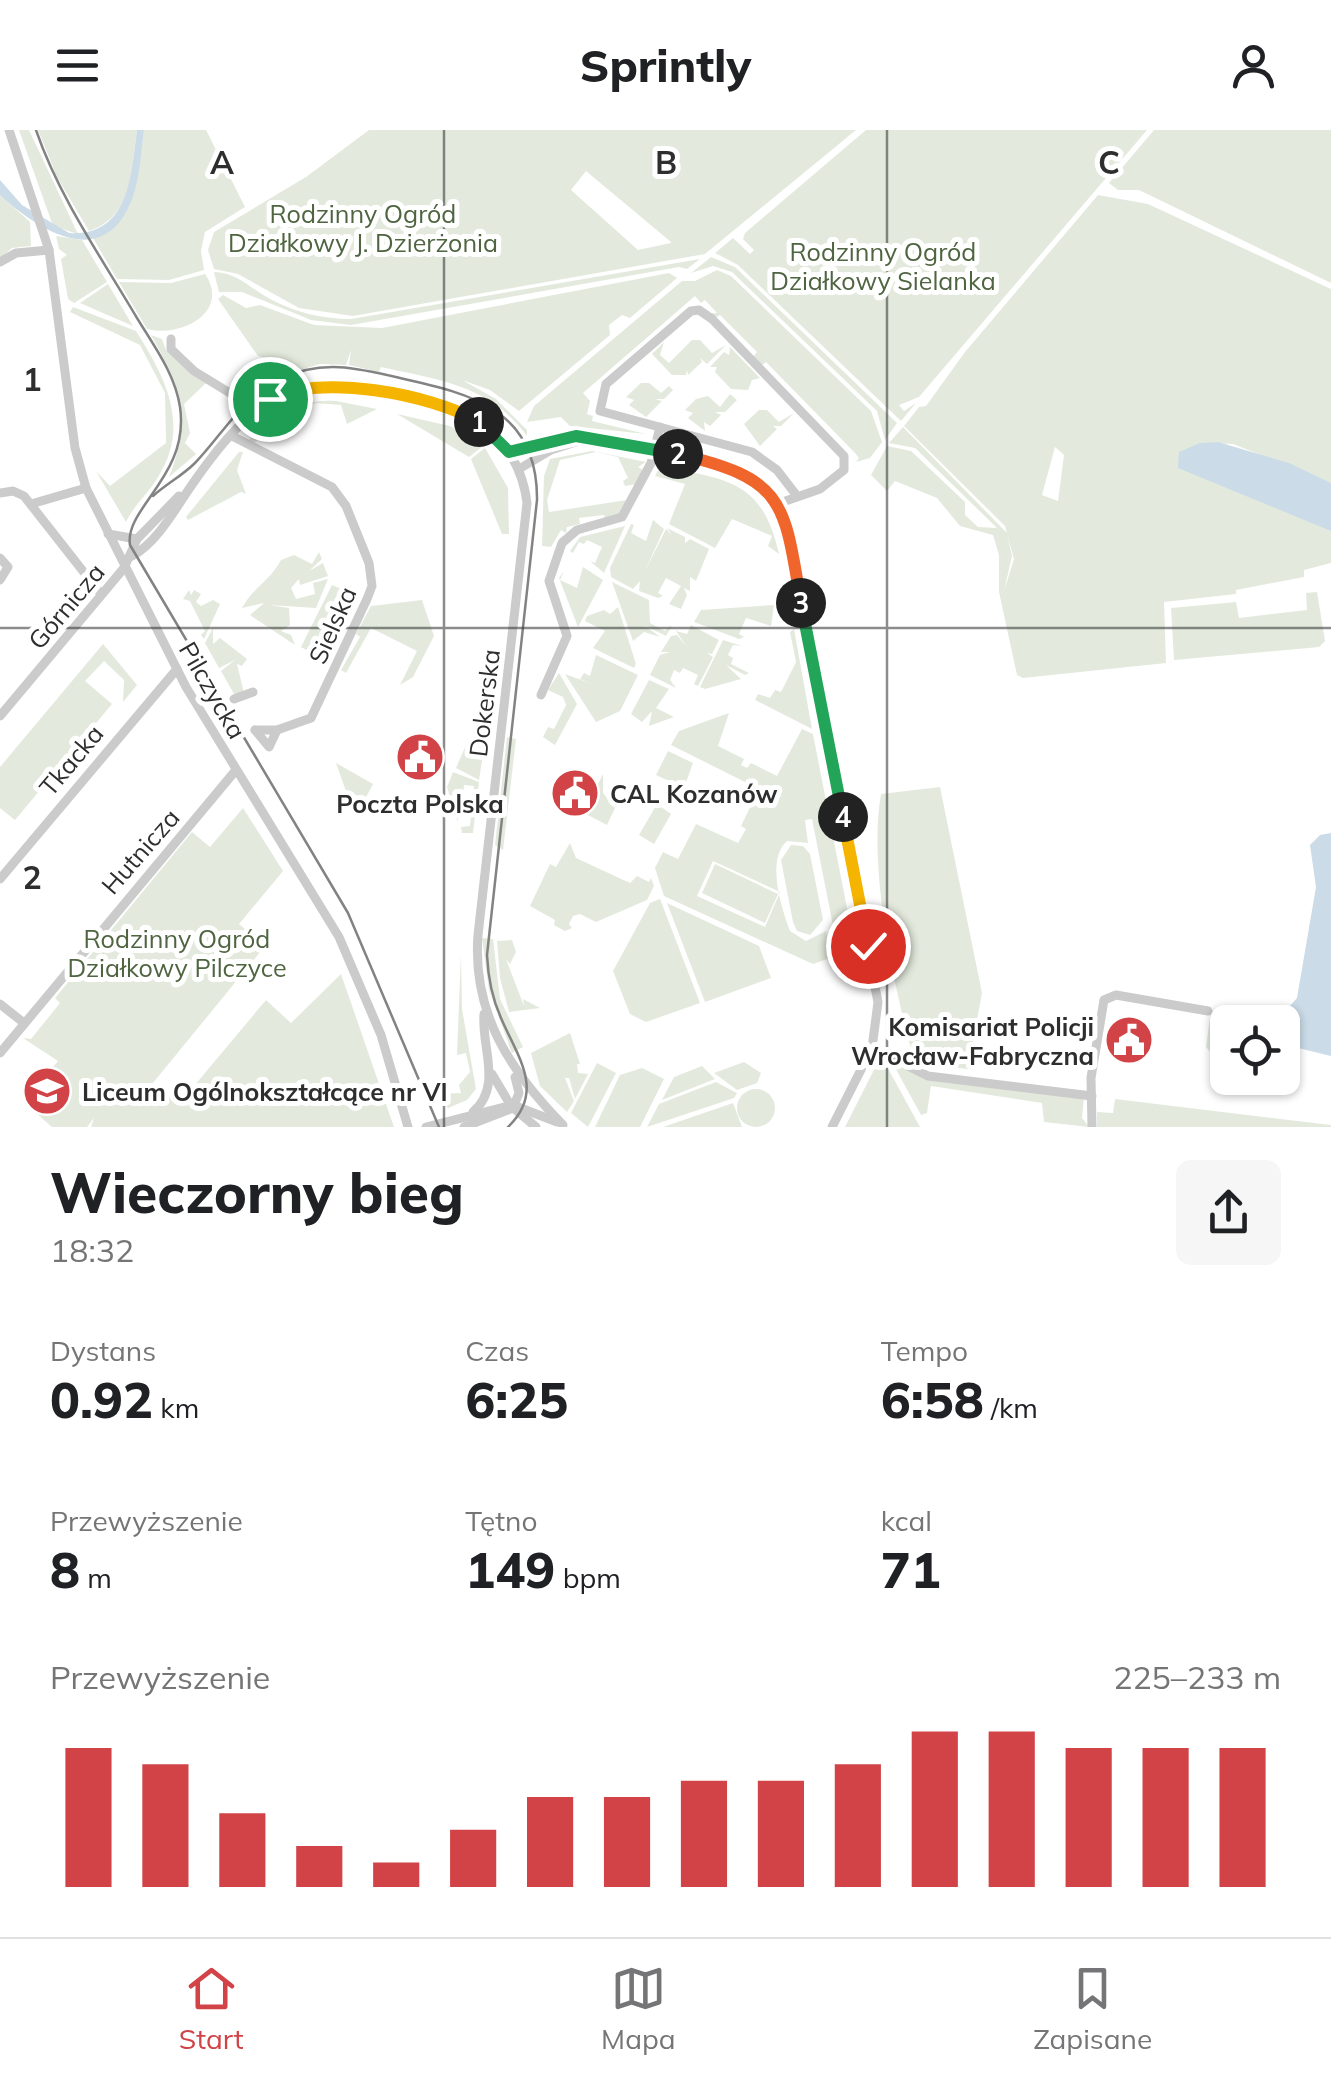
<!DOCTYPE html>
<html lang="pl">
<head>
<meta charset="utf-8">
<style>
  :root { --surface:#fff; --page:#f6f6f6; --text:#202124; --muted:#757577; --line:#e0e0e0; --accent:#d14346 }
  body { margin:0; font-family:Mulish,sans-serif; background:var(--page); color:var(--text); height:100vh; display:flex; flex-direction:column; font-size:38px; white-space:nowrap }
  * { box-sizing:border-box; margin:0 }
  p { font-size:32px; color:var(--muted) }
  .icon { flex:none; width:55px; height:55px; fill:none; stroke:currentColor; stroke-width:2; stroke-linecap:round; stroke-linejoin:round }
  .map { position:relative; height:997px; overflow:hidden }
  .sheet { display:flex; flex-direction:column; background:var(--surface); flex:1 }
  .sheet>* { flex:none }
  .fabs { position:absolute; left:1210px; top:875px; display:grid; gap:20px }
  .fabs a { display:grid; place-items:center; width:90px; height:90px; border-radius:15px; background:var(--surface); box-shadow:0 2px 8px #0004; font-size:50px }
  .pin { position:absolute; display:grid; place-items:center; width:85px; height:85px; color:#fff; margin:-42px; border:5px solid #fff; border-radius:50%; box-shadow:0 2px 10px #0007 }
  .km { position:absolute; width:50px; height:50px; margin:-25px; border-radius:50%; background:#222; color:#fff; font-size:28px; line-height:50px; text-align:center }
  .round { display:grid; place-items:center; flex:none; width:105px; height:105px; border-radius:15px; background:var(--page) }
  .headline { display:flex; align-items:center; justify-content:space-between; height:170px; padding:0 50px }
  h1 { font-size:55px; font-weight:800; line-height:75px }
  .metrics { display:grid; grid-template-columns:repeat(3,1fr); gap:15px; height:170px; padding:10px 50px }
  .metrics div { display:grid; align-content:center }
  .metrics b { font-size:50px; font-weight:800 }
  .metrics small { font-size:28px; font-weight:400 }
  .metrics p { font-size:28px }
  .chart { height:280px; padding:20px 50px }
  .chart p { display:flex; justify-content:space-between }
  .chart svg { width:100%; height:180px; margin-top:10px; stroke:var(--accent); stroke-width:6 }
  header { display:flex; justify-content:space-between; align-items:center; height:130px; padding:0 50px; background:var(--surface); font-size:45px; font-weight:800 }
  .tabs { display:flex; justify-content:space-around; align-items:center; height:140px; border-top:2px solid var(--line); background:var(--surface); font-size:28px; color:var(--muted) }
  .tabs a { display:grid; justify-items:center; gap:5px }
  .tabs .on { color:var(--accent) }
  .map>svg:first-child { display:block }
  .green { fill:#e3eadd; fill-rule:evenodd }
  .water { fill:#cbdbe7 }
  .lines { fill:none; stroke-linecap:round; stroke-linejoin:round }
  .minor { stroke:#cbcbcb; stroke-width:9 }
  .tram { stroke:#838383; stroke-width:2.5 }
  .split-1-casing { stroke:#fff; stroke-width:20 }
  .split-2-casing { stroke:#fff; stroke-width:20 }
  .split-3-casing { stroke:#fff; stroke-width:20 }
  .split-4-casing { stroke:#fff; stroke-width:20 }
  .split-5-casing { stroke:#fff; stroke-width:20 }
  .split-1 { stroke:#f5b400; stroke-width:12 }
  .split-2 { stroke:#22a559; stroke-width:12 }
  .split-3 { stroke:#f0652b; stroke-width:12 }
  .split-4 { stroke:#22a559; stroke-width:12 }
  .split-5 { stroke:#f5b400; stroke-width:12 }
  .grid { fill:none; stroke:#2e2e2e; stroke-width:2.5; stroke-opacity:0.55 }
  .labels { text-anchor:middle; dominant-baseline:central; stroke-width:10; stroke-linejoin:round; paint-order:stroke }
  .park-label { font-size:25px; fill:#4f6440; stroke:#fff }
  .street-label { font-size:25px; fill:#2e2e2e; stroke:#fff }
  .poi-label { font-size:25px; font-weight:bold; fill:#2e2e2e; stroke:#fff; text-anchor:start }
  .grid-label { font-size:32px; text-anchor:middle; font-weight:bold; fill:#2e2e2e; stroke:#fff; stroke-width:10; stroke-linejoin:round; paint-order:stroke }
</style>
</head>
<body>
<header><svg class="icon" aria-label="menu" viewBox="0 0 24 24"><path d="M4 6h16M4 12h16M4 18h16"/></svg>Sprintly<svg class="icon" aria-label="person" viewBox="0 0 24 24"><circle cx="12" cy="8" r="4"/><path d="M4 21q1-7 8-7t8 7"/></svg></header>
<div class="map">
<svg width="1331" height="997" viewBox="0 0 1331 997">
  <rect width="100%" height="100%" fill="#fff"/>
  <!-- green -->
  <g class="green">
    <path d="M19,0H29L78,104L53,96Z"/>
    <path d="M38,0H137C131,39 133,87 89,101L57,47Z"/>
    <path d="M144,0H206L245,77L205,102L201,121L204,140L169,150L117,149L93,108C138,88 138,43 144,0Z"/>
    <path d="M369,0H856L705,124L353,186L299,178L238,144L214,139L208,120L214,102L306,47ZM586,41L671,112V113L638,120L571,60Z"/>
    <path d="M866,0H1147L919,267L899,275L904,281L916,273L901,291L738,135L715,123L733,108L750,124L754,120L743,109L745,103Z"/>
    <path d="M1154,0H1331V153L1139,60H1118L1109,53Z"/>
    <path d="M0,65L30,92L31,116L12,118L0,129Z"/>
    <path d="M1098,65L1148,74L1331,159V353L1233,314L1200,313L1331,401V433L1304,440V447L1236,460V464L1164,472L1166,533L1023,548L1017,545L999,462V425L993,405L960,396L937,368L895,351L887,361L871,345L887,316L911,321L965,372V385L978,397L997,398L915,318L889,313L903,297L1007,403L1012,426L1004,461L1014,429L1005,396L904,296L919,277L926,276L965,222ZM1055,317L1064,325L1058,371L1042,365Z"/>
    <path d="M56,106L82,110L107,152L74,173L68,169L61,129L67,125L59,119Z"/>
    <path d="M711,127L735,137L897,293L885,310L877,281L732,142L713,136L691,143Z"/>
    <path d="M700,129L687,139L679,137L351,195L311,190L242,162H219L214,142C237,142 252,160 272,170C297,183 324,189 351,189Z"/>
    <path d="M717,140L731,146L871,281L882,312L870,328L856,332L859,328L855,323L766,232L762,235L753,227L757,222L720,185L715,188L711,183H717L705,170L701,173L695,166L583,263L590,271L587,284L593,286L592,291L646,304L570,296L561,287L527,292L534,276L682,151H695Z"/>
    <path d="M669,143L677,148L630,188L622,185L609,195L610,205L519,281L490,260L462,250L496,269L527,300V306C490,255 439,250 381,237L379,242L349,235L351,220L346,235L320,234L287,244L282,233L258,226L218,169L223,165L246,178L260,175L314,195L382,198Z"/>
    <path d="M205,144C231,182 181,208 147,199L119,152L171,153Z"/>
    <path d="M108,154L133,196L80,173Z"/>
    <path d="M73,177L136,201C165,247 191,295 158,347C149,363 134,375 126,392L96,341L110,356L166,313L165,263L140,215L70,182Z"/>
    <path d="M151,205L162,209L166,220L206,253L184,274L190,303L185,313L196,324L169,347C192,292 179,254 151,205Z"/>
    <path d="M692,210H700L712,223L726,215L707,234L700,228L702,232L688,245L687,240L686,245H672L652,224L664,212L660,225L669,233Z"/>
    <path d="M730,217L760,248L752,250L748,260L731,259L715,242L717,237H710L724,222L729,225Z"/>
    <path d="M641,253H649L661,263L669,256L673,260L664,269H655L662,271L646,287L629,275L634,270L626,267Z"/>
    <path d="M730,264L737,270L725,282H715L721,285L710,296L704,292L705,301L688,288L693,283L685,280L696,269L708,266L720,277Z"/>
    <path d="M336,271L377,279L347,294L341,275L315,273L255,312H247C270,286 300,268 336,271Z"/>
    <path d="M759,280H767L779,292L794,283L781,296H773L777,299L760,316L744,294Z"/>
    <path d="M397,284L450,296L483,316L469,327Z"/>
    <path d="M485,318L508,358L509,404H502L471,329Z"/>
    <path d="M592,321L646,332L638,337L643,340L637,354L625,356L623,351L628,348L618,327L596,322L560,330L547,370L549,382L627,370L622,383L605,390L604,385L579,388L580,394L567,397L566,403L561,400L551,417L542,416L544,346L550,329Z"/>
    <path d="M239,322H243L237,340L246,364L241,362L188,390L186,387Z"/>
    <path d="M660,336C727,350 762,349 779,424L768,416L772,406L732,389L715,418L669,394L685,354L655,346Z"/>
    <path d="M653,390L664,399L644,443L666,399L672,405L667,398L685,407V413L690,409L709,419L696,451L690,447V461L684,458L687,465L681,479L669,474L681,456L666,448L658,463L663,466L658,468L639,461L640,451L633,459L611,447L610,438L631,394L634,395L631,403L646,411Z"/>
    <path d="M625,396L604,443L590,431L595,433L602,417L587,410L584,414L579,412L573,423L570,421L580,407Z"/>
    <path d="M319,422L322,429L309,441L323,433L328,446L300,455L299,449L291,458L296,469L315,464L313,453L328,449L316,478L269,475L289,478L290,495L281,501L291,505L295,515L250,485L264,473L242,478C253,457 270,451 281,430L294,425L312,434Z"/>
    <path d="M583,437L603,450L578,497L559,448L564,441L560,450L577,458Z"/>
    <path d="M612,452L649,470L650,493L665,501L672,495L666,506L644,495L660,507L644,502L633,511Z"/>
    <path d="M332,455L344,460L319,513L323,522L330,518L324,530L301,517Z"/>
    <path d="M189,460L191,465L194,460L201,464L196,472L201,476L213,470L220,474L204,509L201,505L205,501L190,471L183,469Z"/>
    <path d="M1317,462L1325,511L1319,517L1174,530L1171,478L1236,472L1239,488L1307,480L1306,463Z"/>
    <path d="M422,470L434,506L413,547L400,555L417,521L371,498L346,543L341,540L360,507L356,504L371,476Z"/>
    <path d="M774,475L771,496L746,488L739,504L744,507L739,509L694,492L701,480Z"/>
    <path d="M618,477L636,534L634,538L593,518L605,501L585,491L587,486L604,480L610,484Z"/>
    <path d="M691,495L719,510L712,524L707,523L713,527L698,556L694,554L698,545L683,538L680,543L674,540L670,550L676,558L650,545L660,525L670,522H661L671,506L677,505L686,516L676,501L687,504Z"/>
    <path d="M213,498V514L220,508L247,529L242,536L237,534L244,563L234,564L221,541L235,530L219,538L205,513Z"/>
    <path d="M794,499L812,599L755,570L758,564L770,568L775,560L781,562L796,532L790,502Z"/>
    <path d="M723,510L742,516L733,515L728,525L733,528L731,534L749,543L745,545L726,535L741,549L705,559L700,557Z"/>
    <path d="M103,514L137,555L123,572L124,550L104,531L85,551L112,574L15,690L0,678V637Z"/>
    <path d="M596,525L638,545L620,581L596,592L565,544L592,554L580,549L584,543L590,546Z"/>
    <path d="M559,543L577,574L555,615L543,607L548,597L554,599L566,575L563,567L548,560Z"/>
    <path d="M649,550L669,559L656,578L674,587L649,596L652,581L642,592L631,584Z"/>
    <path d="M729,583L718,616L744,629L741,635L747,638L751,633L777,646L802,599L813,604L855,819L813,834L664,766L655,738L663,722L678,729L696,694L738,713L746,699L741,696L759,659L671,615L679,601ZM812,689L836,811L828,813L826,801L806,811L790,801C781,777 766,730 787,711L808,713L805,690ZM713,731L780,762L765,797L697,766Z"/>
    <path d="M507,607L516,609L503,720L495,715Z"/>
    <path d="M469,608L485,611L479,650L456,638Z"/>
    <path d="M668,621L693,633L684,658L656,645Z"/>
    <path d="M336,633L373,654L364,671L348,667Z"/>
    <path d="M453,642L479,652L473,703H462L461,697L470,696L474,656L464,655L463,664H457L458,692L447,657Z"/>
    <path d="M603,644V663L615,678L607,695L584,683Z"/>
    <path d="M940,657L982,863L968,939L928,935L913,926C893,853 868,737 881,664Z"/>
    <path d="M657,674L671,684L654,714L639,705Z"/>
    <path d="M243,678L283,741L239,794L265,816L153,953L179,974L266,870L291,893L341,844L394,997H91L94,988L87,997H52L36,983L58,958L45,947L58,931L23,908L31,909L60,873L55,868L192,702L210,717Z"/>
    <path d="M570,713L576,728L630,753L637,746L649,752L651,748L654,756L647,770L596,792L580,784L573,786L569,794L572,798L565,801L554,795L555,790L530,776L550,734L556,737Z"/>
    <path d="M791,715L803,716L810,724L823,790L810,805L797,801L793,792L781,730Z"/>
    <path d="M715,734L778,764L765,793L702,763Z"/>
    <path d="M660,769L700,873L646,892L630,884L613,841L650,773Z"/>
    <path d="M667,773L759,816L771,848L705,872Z"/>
    <path d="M482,808L493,809L500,869L523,917L512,923L489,860Z"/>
    <path d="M512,810L516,822L510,834L506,829L524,876L523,869L540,878L509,882L500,848L497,811Z"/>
    <path d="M461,824L462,879L476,959L467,970L448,978L436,964L461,963L459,955L470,942L466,923L457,925Z"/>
    <path d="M1211,881L1242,891L1228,892L1227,928L1214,926L1206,917Z"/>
    <path d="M570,903L580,934H577L578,943L588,944L575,969L569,948H565L574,971L567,982L540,956L531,923Z"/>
    <path d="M880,928L885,933L920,997H845Z"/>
    <path d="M744,932L761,943L757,953L737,960L714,943Z"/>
    <path d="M892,932L930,950L1084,968L1082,988L1089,997L1044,992L1042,973L931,956L927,983L921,985Z"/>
    <path d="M597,933L616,943L588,997L571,983Z"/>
    <path d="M702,936L715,949L662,970L674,947Z"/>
    <path d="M642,938L664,949L640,997H595L620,945Z"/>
    <path d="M716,952L737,963L734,968L647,997L659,974Z"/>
    <circle cx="756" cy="978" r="19"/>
    <path d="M1115,969L1331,995V997H1097V982L1113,983Z"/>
    <path d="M733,973L742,997H663Z"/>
  </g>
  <!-- water -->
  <g class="water">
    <path d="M137,0H144C141,22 140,48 132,69C104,143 38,100 0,65V50L22,75L69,103C130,107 131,44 137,0Z"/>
    <path d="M1218,312L1289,333L1331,353V401L1178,338L1179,322L1200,313Z"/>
    <path d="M1331,703V926L1286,915L1289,877L1297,868L1316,757L1310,715L1320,705Z"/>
  </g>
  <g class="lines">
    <!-- minor -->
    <g class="minor">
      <path d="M9,0L49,120L75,318L86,358L186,557L339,807L381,905L408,997"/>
      <path d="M0,132L16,123L49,120"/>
      <path d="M171,209V219L194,241L256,279"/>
      <path d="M232,306L332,357L346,376L369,433L372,456L367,469L311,588L277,600H255"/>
      <path d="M509,323L566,306L609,308L738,339L760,354L780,379L878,872L872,918L832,997"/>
      <path d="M519,339L551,320L588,308"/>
      <path d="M0,363L13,361L24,366L101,464"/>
      <path d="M31,374L86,358"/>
      <path d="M777,374L820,359L844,340V326L712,189L699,180L691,181L606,254L600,281L752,322L777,340L797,366"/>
      <path d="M108,404L137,409"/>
      <path d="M132,426C155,414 173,383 187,362C270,240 305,244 441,277C489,288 521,324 527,373L478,805C472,883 510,941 563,995"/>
      <path d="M0,428L8,437L0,450"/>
      <path d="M541,565L567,506L549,451L562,413L577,400L622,387L651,333L660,297"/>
      <path d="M234,569L253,562"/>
      <path d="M0,586L124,438L137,409L179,366"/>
      <path d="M255,600L269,617L277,600"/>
      <path d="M0,749L177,539"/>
      <path d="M0,874L24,893"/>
      <path d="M872,918L928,946L1092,966"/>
      <path d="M0,923L236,640"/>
      <path d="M492,944L511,976L536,997"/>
      <path d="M473,982C503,956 481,917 484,884"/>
      <path d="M426,997L513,975L557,992"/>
      <path d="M464,997L513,978L519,963L515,947"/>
      <path d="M1092,997L1091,948L1104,870L1116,865L1208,881"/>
    </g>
    <!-- tram -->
    <g class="tram">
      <path d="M36,0C59,67 101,127 137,188C154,216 175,244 180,277C190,346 124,378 130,415L348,783L439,997"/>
      <path d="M153,366C166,354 182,346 195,333C223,304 242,267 281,249C321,229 358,238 400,248C472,264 538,280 537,370L487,825C488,847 492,868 501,888C517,926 546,961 508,997"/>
    </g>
  </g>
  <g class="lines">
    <!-- split-1 casing -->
    <g class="split-1-casing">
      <path id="split-1" d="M270,269C318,243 432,264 479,292"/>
    </g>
    <!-- split-2 casing -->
    <g class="split-2-casing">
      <path id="split-2" d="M479,292L509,322L576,306L678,324"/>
    </g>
    <!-- split-3 casing -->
    <g class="split-3-casing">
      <path id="split-3" d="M678,324C785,349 784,371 801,473"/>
    </g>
    <!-- split-4 casing -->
    <g class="split-4-casing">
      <path id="split-4" d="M801,473L843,687"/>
    </g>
    <!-- split-5 casing -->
    <g class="split-5-casing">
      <path id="split-5" d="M843,687L868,816"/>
    </g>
    <!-- split-1 -->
    <use href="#split-1" class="split-1"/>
    <!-- split-2 -->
    <use href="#split-2" class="split-2"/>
    <!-- split-3 -->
    <use href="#split-3" class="split-3"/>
    <!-- split-4 -->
    <use href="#split-4" class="split-4"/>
    <!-- split-5 -->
    <use href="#split-5" class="split-5"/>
  </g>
  <!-- grid -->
  <path class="grid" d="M444,0V997M887,0V997M0,498H1331"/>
  <!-- icons -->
  <defs>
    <g id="civic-disc" transform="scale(2.5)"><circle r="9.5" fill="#d14346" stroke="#fff"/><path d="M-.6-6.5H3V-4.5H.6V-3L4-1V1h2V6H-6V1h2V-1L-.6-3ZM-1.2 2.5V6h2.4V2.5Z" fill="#fff"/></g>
    <g id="school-disc" transform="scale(2.5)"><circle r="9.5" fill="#d14346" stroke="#fff"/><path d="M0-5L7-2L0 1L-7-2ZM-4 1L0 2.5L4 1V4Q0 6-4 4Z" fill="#fff"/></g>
  </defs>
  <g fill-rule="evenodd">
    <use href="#civic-disc" x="420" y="627"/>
    <use href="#civic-disc" x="575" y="663"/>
    <use href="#civic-disc" x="1129" y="910"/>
    <use href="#school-disc" x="47" y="961"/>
  </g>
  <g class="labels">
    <!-- park labels -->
    <g class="park-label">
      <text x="363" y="83">Rodzinny Ogród<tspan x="363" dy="29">Działkowy J. Dzierżonia</tspan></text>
      <text x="883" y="121">Rodzinny Ogród<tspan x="883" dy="29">Działkowy Sielanka</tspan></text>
      <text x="177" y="808">Rodzinny Ogród<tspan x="177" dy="29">Działkowy Pilczyce</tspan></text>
    </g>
    <!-- street labels -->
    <g class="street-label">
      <text transform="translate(66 476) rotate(-50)">Górnicza</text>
      <text transform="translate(332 495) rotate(-66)">Sielska</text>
      <text transform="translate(213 560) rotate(60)">Pilczycka</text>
      <text transform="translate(484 573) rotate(-83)">Dokerska</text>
      <text transform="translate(71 630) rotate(-50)">Tkacka</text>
      <text transform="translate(140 721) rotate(-49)">Hutnicza</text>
    </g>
    <!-- poi labels -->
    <g class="poi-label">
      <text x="610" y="663">CAL Kozanów</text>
      <text x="420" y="673" text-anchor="middle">Poczta Polska</text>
      <text x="1094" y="896" text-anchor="end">Komisariat Policji<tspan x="1094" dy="29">Wrocław-Fabryczna</tspan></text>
      <text x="82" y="961">Liceum Ogólnokształcące nr VI</text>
    </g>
  </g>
  <g class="grid-label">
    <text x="222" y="44">A</text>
    <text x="666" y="44">B</text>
    <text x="1109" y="44">C</text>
    <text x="32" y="261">1</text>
    <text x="32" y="759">2</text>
  </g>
</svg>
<div class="fabs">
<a><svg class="icon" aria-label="locate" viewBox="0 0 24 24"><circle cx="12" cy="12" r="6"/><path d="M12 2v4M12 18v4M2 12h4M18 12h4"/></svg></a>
</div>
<div class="pin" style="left:270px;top:269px;background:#1e9e55"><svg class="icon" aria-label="arrive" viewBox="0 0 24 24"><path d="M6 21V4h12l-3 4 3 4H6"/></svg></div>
<div class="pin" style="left:868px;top:816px;background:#d93025"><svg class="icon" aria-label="check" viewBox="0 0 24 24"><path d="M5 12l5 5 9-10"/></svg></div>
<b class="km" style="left:479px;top:292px">1</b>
<b class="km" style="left:678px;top:324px">2</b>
<b class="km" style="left:801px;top:473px">3</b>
<b class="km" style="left:843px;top:687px">4</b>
</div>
<section class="sheet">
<div class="headline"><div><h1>Wieczorny bieg</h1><p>18:32</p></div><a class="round"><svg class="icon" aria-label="share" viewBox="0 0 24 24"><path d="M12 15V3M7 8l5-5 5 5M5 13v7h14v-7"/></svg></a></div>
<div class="metrics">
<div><p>Dystans</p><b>0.92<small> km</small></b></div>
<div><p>Czas</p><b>6:25</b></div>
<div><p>Tempo</p><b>6:58<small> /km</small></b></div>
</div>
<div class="metrics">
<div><p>Przewyższenie</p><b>8<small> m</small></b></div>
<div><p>Tętno</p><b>149<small> bpm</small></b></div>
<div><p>kcal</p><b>71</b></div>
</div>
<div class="chart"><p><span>Przewyższenie</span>225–233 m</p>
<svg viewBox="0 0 160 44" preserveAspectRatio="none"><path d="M5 44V10M15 44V14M25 44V26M35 44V34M45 44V38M55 44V30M65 44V22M75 44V22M85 44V18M95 44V18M105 44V14M115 44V6M125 44V6M135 44V10M145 44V10M155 44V10"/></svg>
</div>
</section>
<nav class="tabs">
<a class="on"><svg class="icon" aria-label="home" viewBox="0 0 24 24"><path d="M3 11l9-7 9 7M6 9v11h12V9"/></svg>Start</a>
<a><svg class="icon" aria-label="map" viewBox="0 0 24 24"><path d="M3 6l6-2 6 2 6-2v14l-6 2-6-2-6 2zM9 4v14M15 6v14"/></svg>Mapa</a>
<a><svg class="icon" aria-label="saved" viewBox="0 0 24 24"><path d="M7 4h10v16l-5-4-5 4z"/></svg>Zapisane</a>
</nav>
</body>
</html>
